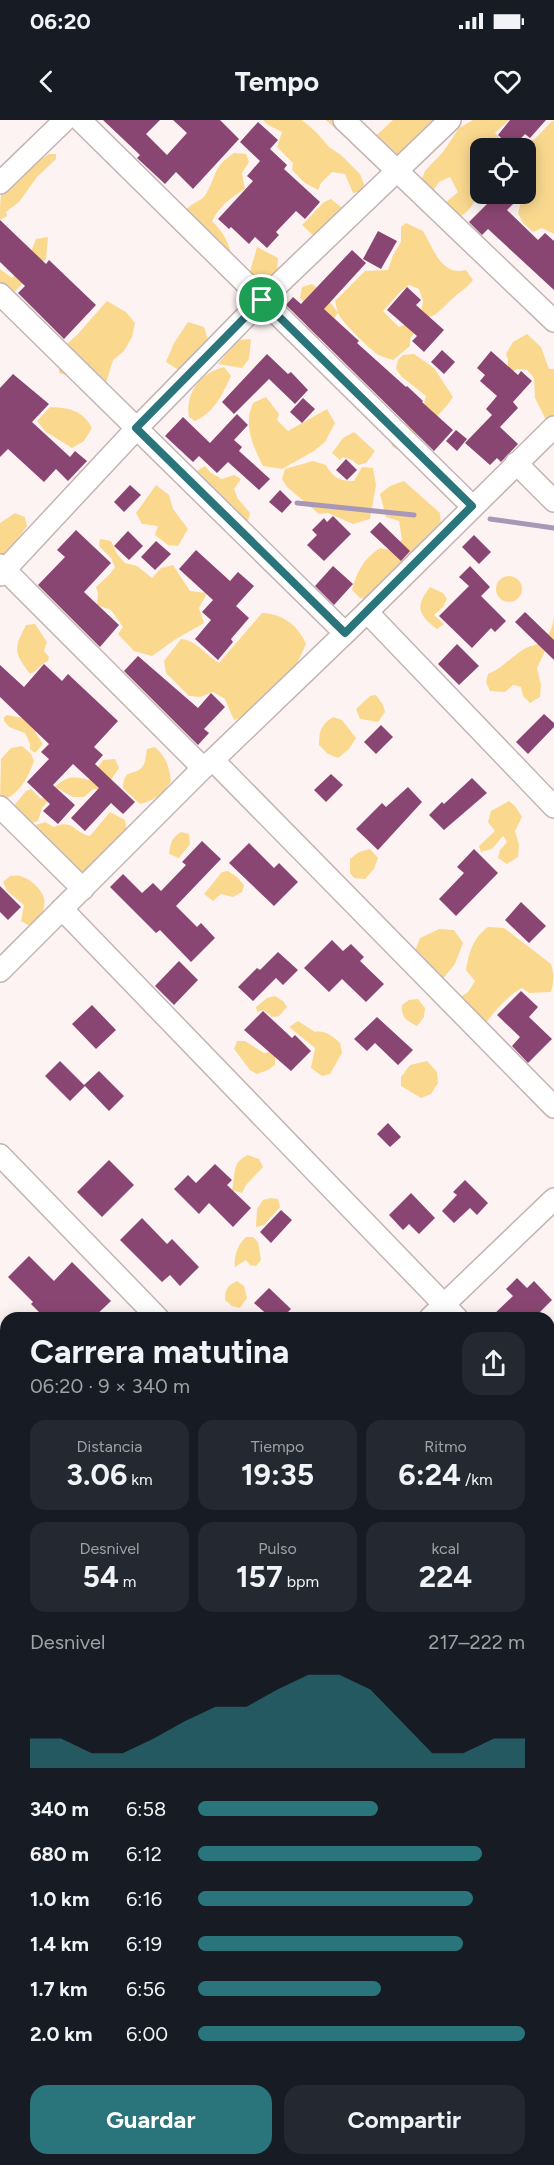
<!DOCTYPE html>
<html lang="es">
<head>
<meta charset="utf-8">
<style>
  :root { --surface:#171b24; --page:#242831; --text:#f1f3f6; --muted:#9ea1a6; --accent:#2a747b }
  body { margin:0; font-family:Figtree,sans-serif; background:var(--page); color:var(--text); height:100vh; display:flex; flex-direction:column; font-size:22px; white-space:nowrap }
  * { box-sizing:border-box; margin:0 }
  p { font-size:20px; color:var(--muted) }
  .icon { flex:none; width:33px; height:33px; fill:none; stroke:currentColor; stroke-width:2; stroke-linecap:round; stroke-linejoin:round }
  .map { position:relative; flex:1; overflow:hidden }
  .drawer { position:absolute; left:0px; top:1192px; width:555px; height:854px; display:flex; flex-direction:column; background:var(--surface); border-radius:18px 18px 0 0; box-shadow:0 3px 15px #0003 }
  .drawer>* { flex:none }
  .tools { position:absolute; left:470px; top:18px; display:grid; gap:12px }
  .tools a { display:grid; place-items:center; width:66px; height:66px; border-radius:12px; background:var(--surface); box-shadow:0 3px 15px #0003; font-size:30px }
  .pin { position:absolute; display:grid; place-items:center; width:51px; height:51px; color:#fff; margin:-26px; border:3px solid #fff; border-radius:50%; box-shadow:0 2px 6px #0007 }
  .round { display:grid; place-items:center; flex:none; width:63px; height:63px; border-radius:18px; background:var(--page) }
  .summary { display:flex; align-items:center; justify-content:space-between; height:102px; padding:0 30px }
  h1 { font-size:33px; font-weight:700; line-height:45px }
  .figures { display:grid; grid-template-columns:repeat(3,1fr); gap:9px; height:102px; padding:6px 30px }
  .figures div { display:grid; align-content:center; border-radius:15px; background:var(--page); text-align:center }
  .figures b { font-size:30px; font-weight:700 }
  .figures small { font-size:16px; font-weight:400 }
  .figures p { font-size:16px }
  .chart { height:168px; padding:12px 30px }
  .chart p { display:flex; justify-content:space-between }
  .chart svg { width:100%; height:108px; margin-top:6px; fill:var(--accent); opacity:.7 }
  .primary-button { display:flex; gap:12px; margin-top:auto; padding:12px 30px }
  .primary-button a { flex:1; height:69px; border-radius:18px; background:var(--accent); color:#fff; font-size:24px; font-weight:700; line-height:69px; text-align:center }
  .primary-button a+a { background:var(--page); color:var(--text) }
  ul { padding:0 30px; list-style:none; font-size:20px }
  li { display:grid; grid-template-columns:96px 72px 1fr; align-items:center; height:45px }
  li i { height:15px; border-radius:8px; background:var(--accent) }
  .status { display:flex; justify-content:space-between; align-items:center; height:42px; padding:0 30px; background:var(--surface); direction:ltr }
  .status svg { height:16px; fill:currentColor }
  header { display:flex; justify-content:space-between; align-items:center; height:78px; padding:0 30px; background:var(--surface); font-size:27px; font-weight:700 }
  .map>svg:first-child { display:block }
  .green { fill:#fad98f }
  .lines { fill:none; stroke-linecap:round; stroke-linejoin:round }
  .stream { stroke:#a897b6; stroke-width:5 }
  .building { fill:#8a4672 }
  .minor-casing { stroke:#c4b4b4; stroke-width:24 }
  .minor { stroke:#fff; stroke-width:21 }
  .route-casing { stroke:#fff; stroke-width:12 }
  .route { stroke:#2a747b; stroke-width:8 }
</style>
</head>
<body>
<div class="status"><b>06:20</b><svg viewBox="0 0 49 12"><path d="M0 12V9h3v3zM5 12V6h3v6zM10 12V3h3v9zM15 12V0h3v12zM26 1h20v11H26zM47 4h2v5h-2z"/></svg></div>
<header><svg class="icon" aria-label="back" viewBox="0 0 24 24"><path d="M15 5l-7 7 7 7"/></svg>Tempo<svg class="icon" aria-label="heart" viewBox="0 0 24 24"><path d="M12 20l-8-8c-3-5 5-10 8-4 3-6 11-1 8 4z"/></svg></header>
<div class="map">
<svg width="554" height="2045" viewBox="0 0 554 2045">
  <rect width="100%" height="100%" fill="#fdf3f3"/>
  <!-- green -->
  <g class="green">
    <path d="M263,0H302L316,12L329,27L341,35L360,54L366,70L353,73L345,54L332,52L321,63L318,70L305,63L292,50L293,43L277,27L282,12L268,5Z"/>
    <path d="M326,0H351L368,14H378L393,0H437L439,4L383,47L369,39Z"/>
    <path d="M473,0H509L495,13L508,28H480C480,63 486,88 447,103L443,85L458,72L450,57L439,62L432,72L417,71L425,51L443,32L459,8Z"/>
    <path d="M552,1H554V114L542,108L533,112L523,103L518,93L521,82L515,74H525V28H520L526,22L534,20Z"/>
    <path d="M234,33L246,34L249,42L242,53L245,69C231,77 219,87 212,101C223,112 230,123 232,140L241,148L250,152L257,127L278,138L277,154L265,168C237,154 178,134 184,96C186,83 201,83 206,74C218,53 212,48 234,33Z"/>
    <path d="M49,34H56V39L37,57L19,82L6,92L7,96L0,100C0,93 0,82 1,76C8,63 36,43 49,34Z"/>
    <path d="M331,79L341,87L338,101L316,118L302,105L324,82Z"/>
    <path d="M406,103L423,111C433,127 441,157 466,150L473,160C466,169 459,172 451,180C442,188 439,194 427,198L421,193L423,181L419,169L409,165L401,171L383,191L399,207L411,202L417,209L410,219V226L393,240C389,239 383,237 379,235C371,231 341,201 338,193L316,222L303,209L310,203L308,186L300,178L302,167L312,164L323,172L338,193L335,181L365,151L388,150L393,135L401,122V107Z"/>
    <path d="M48,117L46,139L0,187V149L12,158L29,137L36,119Z"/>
    <path d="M107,181L126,192L135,203L132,217L124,231L113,240L105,266L59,253V231L77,215Z"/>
    <path d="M188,202L204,207L208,220L180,251L166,242L174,223Z"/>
    <path d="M527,214L541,227L549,249H554V295L546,300L535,278L534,258L527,250L517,249L511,253L508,251V240L506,234L513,222Z"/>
    <path d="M251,219L249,239L242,248L218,244L238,220Z"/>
    <path d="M414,234L434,248L453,277C439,299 419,309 404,329H396L392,326L389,318L424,284L426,276L402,257L396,249L398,240L403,235Z"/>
    <path d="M224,247L231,256C222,275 215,292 195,301L189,297C185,272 201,253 224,247Z"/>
    <path d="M266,277L279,294L277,300L288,311L327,289L335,303L325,322L314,331L282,349L263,346C253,326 243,304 253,283Z"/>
    <path d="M50,287C70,288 82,290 92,308L84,321L72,328L46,312L37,301Z"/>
    <path d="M354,312L375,331L366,343L358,345L352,340L343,337L340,340L332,333L343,318Z"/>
    <path d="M313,341L326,345C333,358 340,361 354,361L362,347L373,348L376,365L370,399L353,404L328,393L319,394L287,367L282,359L285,349Z"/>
    <path d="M205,346L211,353L222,359L234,355L241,359L234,369L238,379L250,393L247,406L237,413L222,409L217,397L222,381L218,372L204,373L193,379L185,372L195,352Z"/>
    <path d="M404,361L440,393L441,406L371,480L360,478L352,470C356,453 364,438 380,428L390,430L402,420L399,401L386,397L380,374L390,366Z"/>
    <path d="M156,365L169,375L173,389L188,409L178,426L168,425L155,415L158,406L142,404L136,393Z"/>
    <path d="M15,393L25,397L27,406L16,422L0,439V403Z"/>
    <path d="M100,419L111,421L117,434L125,443L137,446L152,458L161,448L173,445L190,471L207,473L199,488L204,503L176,519L152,536L134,531L118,514L123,507L111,490L97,485L98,473L96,467L110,454L115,447L111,438L99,426Z"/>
    <circle cx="509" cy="469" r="13"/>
    <path d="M430,467L443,473L447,479L443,487L434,495L444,504L437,509C418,495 415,486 430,467Z"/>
    <path d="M262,493C283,494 298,505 306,524L286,568L253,594L234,600L225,579L213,572L200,577L189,576L166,553L164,541L181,519C196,520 206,535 219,543Z"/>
    <path d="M554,497V519L547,527L537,548L541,565L540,577L530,583L523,576L521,567L513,565L505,572L490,571L486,562L488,554C503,548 511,537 524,529C531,525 540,525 545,519C551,512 553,505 554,497Z"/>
    <path d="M35,504L47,522L44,531L49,537L48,541C40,544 38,551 30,554C14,532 13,530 26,505Z"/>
    <path d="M376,575L383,585L385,592L378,602L360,599L356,589L370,576Z"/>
    <path d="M7,595L44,602L35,612L43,624L35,633L30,629V624L25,613L9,607L4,601V597Z"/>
    <path d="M333,597L342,600L356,618L349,629L338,638L328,634L319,625C319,611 321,605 333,597Z"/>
    <path d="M22,626L31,634L34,641C28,658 18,676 0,681L1,639L11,628Z"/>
    <path d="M155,627C166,637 169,646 171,661C163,674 155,680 140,684L123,668C124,645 136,659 144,644C146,640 146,633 147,629Z"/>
    <path d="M115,639L119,648L105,669H93L84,677H73L55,667C66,656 74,656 89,660L103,640Z"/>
    <path d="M31,669L41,679L47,674L53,676L42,688L38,701L29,704L13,687L26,671Z"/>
    <path d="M509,681L515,686L522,697L515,711L519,725L518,737L507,744L498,738L500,730L507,722L503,716L492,729L481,732L479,726L495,711L488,702L491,691Z"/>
    <path d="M110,692L125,700L127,711L90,750L65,765L52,755L45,740L24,726L22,717L29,707L45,702L54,707C73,698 74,713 90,716Z"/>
    <path d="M181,712L189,714L190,724L179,738L169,734C170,724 172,717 181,712Z"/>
    <path d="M370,729L378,738L374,749L365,759L354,758L350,753V739L359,732Z"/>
    <path d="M228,751L237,757L244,765L242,772L233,777L221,774L213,781L204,774L222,752Z"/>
    <path d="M10,756C13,756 17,755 20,756C32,759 48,774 44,787C43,794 35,801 30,806L21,801L24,785L7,771L3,762Z"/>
    <path d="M488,807L504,808L551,844C554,852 554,863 551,872L529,873L522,868C506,876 490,897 479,912L459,878L468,872L475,861L466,850C469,832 473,818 488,807Z"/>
    <path d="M439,809L454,810L463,823L455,844L441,861L410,844L420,818Z"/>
    <path d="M275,876L283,881L287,887L279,896L273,897L263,890L257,892L256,887L267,878Z"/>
    <path d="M418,879L425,888L424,897L417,906C406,900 401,898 402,885L409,880Z"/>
    <path d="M298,901L315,912C325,910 332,916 340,923L342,933L330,954L322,956L311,948L315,928L289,907Z"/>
    <path d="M237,921H245L264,933L275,931V945L268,950L257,954L250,950L234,929Z"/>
    <path d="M427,941L437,952L438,963L431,974L421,978L401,966V957L410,945Z"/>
    <path d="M248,1035L259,1039L263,1047L246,1065L242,1073L232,1070C236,1055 231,1042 248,1035Z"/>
    <path d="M271,1078L278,1079L280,1087L264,1105L256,1107L257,1089L263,1080Z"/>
    <path d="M246,1117H253L258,1122L261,1140L256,1146L250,1145L246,1140L235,1147C233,1137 238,1124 246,1117Z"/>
    <path d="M237,1161L244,1166L247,1178L240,1188L232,1186L225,1180C225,1169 227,1166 237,1161Z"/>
  </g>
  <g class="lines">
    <!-- stream -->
    <g class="stream">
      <path d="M297,383L414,395"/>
      <path d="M490,399L554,408"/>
    </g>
  </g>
  <!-- building -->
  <g class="building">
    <path d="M103,0H160L146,14L167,35L187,13L173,0H220L239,19L193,69L176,52L165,64L137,38L140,35Z"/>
    <path d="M510,0H546L530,18L525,14L512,28L498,15Z"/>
    <path d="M258,2L278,20L270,29L287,45L284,49L320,82L305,99L296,91L276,112L279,115L267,128L255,117L249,124L231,107L229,109L218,99L253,61L247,56L260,41L240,22Z"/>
    <path d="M497,74H523L507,90L538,120L545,113L554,121V170L488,109L482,115L469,102Z"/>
    <path d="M0,100L46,144L49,140L96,185L64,219L18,173L25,166L0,142Z"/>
    <path d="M378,111L397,121L381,149L363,139Z"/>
    <path d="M352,130L366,143L324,189L359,221L357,223L406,267L407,266L423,281L422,282L453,310L434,331L286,185L293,177L301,184Z"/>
    <path d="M407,167L421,180L416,185L444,210L424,232L412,221L417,216L387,190Z"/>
    <path d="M442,230L455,242L444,254L431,242Z"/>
    <path d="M491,231L518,255L521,251L532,261L513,282L518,288L500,307L518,324L501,342L497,338L490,345L465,323L492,295L486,289L497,276L480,261L485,255L477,248Z"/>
    <path d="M267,234L288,254L291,252L308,270L295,284L269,259L234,294L222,282Z"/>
    <path d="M13,254L49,284L32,302L70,337L75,331L87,341L68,361L56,349L44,362L8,329L0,337V268Z"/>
    <path d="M303,278L315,289L302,303L290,292Z"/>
    <path d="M237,294L248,305L234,320L242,327L239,331L270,359L259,370L228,342L217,353L199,336L193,342L165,316L183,297L210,323Z"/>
    <path d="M456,310L467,319L457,331L446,321Z"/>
    <path d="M346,339L357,350L347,360L336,350Z"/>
    <path d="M130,365L141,375L124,392L114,382Z"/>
    <path d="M280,370L292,382L282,393L269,382Z"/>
    <path d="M333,396L351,414L324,441L307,425L317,415L312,410L324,398L327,402Z"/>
    <path d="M380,402L410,431L401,441L370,412Z"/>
    <path d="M76,410L111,443L84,472L119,505L100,527L38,465L65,437L57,430Z"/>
    <path d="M128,411L143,426L129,440L114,426Z"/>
    <path d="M474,415L491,432L479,444L462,427Z"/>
    <path d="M156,421L171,434L155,450L141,437Z"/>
    <path d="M196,430L230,461L238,452L254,466L236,486L249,498L231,519L233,522L218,540L195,519L211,500L202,492L213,480L179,449Z"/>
    <path d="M333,446L353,464L334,485L315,466Z"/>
    <path d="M470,446L490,467L481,476L506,501L495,512L491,508L472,528L439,496L469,466L459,457Z"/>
    <path d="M525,492L554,520V540L515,502Z"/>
    <path d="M457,524L479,546L459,565L438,544Z"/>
    <path d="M138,536L198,588L211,573L225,587L204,609L209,613L198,625L124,551Z"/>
    <path d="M44,544L62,561L68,554L118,601L94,627L103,635L95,644L135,682L123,694L111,683L85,711L71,698L99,668L73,644L53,665L75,685L58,704L43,691L50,684L27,662L49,639L41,632L49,624L0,577V545L24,567Z"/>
    <path d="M544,594L554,603V607L528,634L516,622Z"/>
    <path d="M381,605L393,617L376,634L364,622Z"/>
    <path d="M331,654L343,665L326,682L314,670Z"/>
    <path d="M472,658L487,673L444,710L429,695L442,682L444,684Z"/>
    <path d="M408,667L422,682L378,730L356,709L382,683L386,687Z"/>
    <path d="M202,721L221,739L176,786L197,807L201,803L215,818L191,842L160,810L156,813L110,767L123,754L142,773L153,763L161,771L186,745L182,742Z"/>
    <path d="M249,723L274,748L279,743L298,762L274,786L229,743Z"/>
    <path d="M474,729L498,753L456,796L439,779L464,753L457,747Z"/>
    <path d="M0,766L21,787L8,800L0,792Z"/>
    <path d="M521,782L546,806L529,823L505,800Z"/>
    <path d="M332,820L343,831L351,824L364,837L360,841L384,864L366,882L342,859L329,872L304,848Z"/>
    <path d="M278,832L298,850L283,865L276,858L253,881L238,867L257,848L260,850Z"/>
    <path d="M179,841L198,860L174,885L155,866Z"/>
    <path d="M521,871L538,887L529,897L552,919L528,943L512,926L520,917L497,895Z"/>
    <path d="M92,885L116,910L96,929L72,904Z"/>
    <path d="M263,891L292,918L295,915L311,931L291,951L244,910Z"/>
    <path d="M377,897L413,930L398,945L375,923L367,931L354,919Z"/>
    <path d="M60,941L84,965L99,951L124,976L109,991L85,966L70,981L45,956Z"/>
    <path d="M388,1003L401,1017L390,1027L377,1014Z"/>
    <path d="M109,1040L134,1065L102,1097L77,1072Z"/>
    <path d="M215,1044L232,1060L227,1065L251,1088L233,1107L209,1083L199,1094L174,1069L188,1055L196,1063Z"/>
    <path d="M465,1060L488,1083L477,1095L470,1088L454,1103L442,1091L457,1075L453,1072Z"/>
    <path d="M411,1073L435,1098L419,1114L409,1104L403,1110L389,1095Z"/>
    <path d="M281,1090L292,1100L271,1123L260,1112Z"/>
    <path d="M142,1098L167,1124L172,1119L199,1147L180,1166L170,1155L162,1162L120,1120Z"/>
    <path d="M29,1136L54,1161L72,1142L111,1181L93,1198H45L31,1184L33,1182L8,1157Z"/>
    <path d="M517,1158L527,1168L534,1161L552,1180L534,1198H490L513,1176L506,1169Z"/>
    <path d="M269,1168L291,1189L282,1198H271L254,1183Z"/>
  </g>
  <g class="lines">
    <!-- minor casing -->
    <g class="minor-casing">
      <g id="minor">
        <path d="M80,0L472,386"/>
        <path d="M344,0L554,201"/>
        <path d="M0,63L65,0"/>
        <path d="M0,174L345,513"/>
        <path d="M516,343L554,381"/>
        <path d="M0,445L203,648"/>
        <path d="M0,455L137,308L262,180L450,0"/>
        <path d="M367,492L554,687"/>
        <path d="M213,640L554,987"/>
        <path d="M0,687L83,769"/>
        <path d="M62,789L457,1198"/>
        <path d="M0,851L203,648L213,640L367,492L554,307"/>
        <path d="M0,1035L158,1198"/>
        <path d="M430,1198L554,1079"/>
        <path d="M549,1292L554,1297"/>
        <path d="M0,1332L6,1338"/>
        <path d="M549,1593L554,1597"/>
        <path d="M0,1608L6,1602"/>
        <path d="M0,1626L6,1631"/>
        <path d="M549,1860L554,1855"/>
        <path d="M549,1887L554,1892"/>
        <path d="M0,1932L6,1939"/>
        <path d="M104,2040L109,2045"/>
        <path d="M391,2040L396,2045"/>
        <path d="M354,2045L360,2040"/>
      </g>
    </g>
    <!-- minor -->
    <use href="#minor" class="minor"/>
  </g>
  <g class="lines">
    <!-- route casing -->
    <g class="route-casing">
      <path id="route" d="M262,180L472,386L345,513L136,308Z"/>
    </g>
    <!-- route -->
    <use href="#route" class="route"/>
  </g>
</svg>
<div class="tools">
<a><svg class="icon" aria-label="locate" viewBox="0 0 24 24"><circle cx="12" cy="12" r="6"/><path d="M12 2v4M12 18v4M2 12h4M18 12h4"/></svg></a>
</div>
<div class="pin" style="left:262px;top:180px;background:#1e9e55"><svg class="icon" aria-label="arrive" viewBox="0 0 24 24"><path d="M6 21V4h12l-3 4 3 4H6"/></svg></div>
<section class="drawer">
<div class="summary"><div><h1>Carrera matutina</h1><p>06:20 · 9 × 340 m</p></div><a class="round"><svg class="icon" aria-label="share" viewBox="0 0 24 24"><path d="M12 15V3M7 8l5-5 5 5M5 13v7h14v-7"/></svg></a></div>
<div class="figures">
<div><p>Distancia</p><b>3.06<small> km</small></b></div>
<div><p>Tiempo</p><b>19:35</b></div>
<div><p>Ritmo</p><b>6:24<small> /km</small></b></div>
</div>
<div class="figures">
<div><p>Desnivel</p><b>54<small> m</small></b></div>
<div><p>Pulso</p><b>157<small> bpm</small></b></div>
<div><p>kcal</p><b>224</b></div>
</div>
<div class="chart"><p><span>Desnivel</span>217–222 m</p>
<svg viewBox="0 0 160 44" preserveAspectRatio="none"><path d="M0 44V32L10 32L20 38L30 38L40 32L50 25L60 19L70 19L80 12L90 6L100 6L110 12L120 25L130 38L140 38L150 32L160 32V44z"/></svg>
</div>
<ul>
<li><b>340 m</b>6:58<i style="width:55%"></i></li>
<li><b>680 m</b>6:12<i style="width:87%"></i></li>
<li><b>1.0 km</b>6:16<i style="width:84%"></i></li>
<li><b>1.4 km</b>6:19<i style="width:81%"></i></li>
<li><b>1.7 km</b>6:56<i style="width:56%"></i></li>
<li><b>2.0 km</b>6:00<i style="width:100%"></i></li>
</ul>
<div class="primary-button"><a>Guardar</a><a>Compartir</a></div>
</section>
</div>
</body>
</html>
